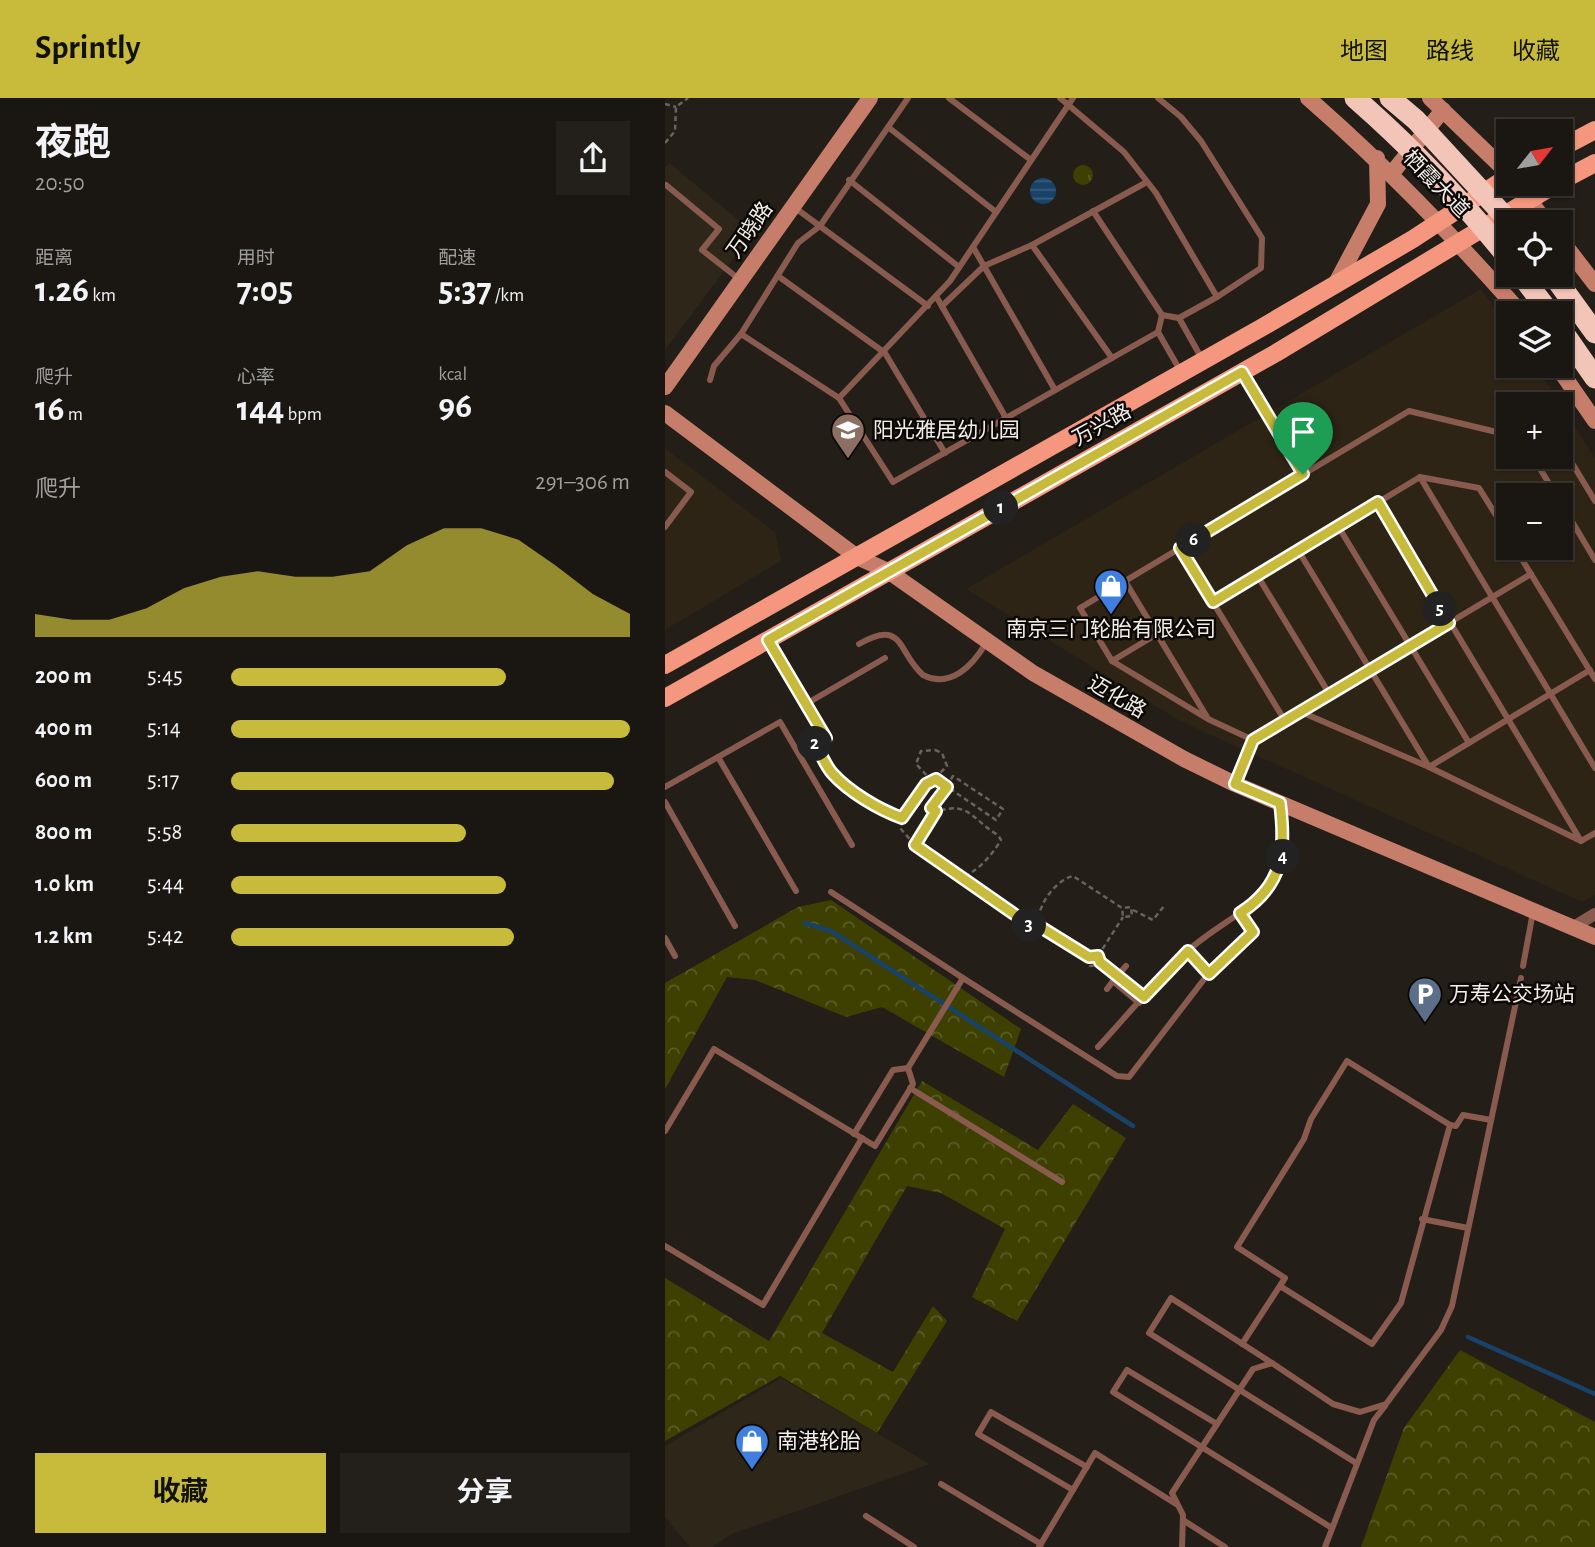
<!DOCTYPE html>
<html lang="zh">
<head>
<meta charset="utf-8">
<style>
  :root { --surface:#1a1611; --page:#231f1a; --text:#f1f3f6; --muted:#9f9f9f; --line:#383531; --accent:#c8bb3b }
  body { margin:0; font-family:"Alegreya Sans","Noto Sans SC",sans-serif; background:var(--page); color:var(--text); height:100vh; display:flex; flex-direction:column; font-size:26px; white-space:nowrap }
  * { box-sizing:border-box; margin:0 }
  p { font-size:23px; color:var(--muted) }
  .icon { flex:none; width:38px; height:38px; fill:none; stroke:currentColor; stroke-width:2; stroke-linecap:round; stroke-linejoin:round }
  .map { position:relative; flex:1; overflow:hidden }
  .panel { display:flex; flex-direction:column; background:var(--surface); width:665px }
  .panel>* { flex:none }
  .needle { width:46px; rotate:59deg }
  .tools { position:absolute; left:831px; top:21px; display:grid; gap:14px }
  .tools a { display:grid; place-items:center; width:77px; height:77px; border-radius:0px; background:var(--surface); box-shadow:0 2px 5px #0004,0 0 0 2px var(--line); font-size:35px }
  .pin { position:absolute; display:grid; place-items:center; width:60px; height:60px; color:#fff; margin:-72px -30px; border-radius:50% 50% 50% 0; rotate:-45deg; box-shadow:0 0 7px #0007 }
  .pin .icon { rotate:45deg }
  .km { position:absolute; width:35px; height:35px; margin:-18px; border-radius:50%; background:#222; color:#fff; font-size:19px; line-height:35px; text-align:center }
  .round { display:grid; place-items:center; flex:none; width:74px; height:74px; border-radius:0px; background:var(--page) }
  .headline { display:flex; align-items:center; justify-content:space-between; height:119px; padding:0 35px }
  h1 { font-size:38px; font-weight:700; line-height:52px }
  .metrics { display:grid; grid-template-columns:repeat(3,1fr); gap:10px; height:119px; padding:7px 35px }
  .metrics div { display:grid; align-content:center }
  .metrics b { font-size:35px; font-weight:700 }
  .metrics small { font-size:19px; font-weight:400 }
  .metrics p { font-size:19px }
  .chart { height:196px; padding:14px 35px }
  .chart p { display:flex; justify-content:space-between }
  .chart svg { width:100%; height:126px; margin-top:7px; fill:var(--accent); opacity:.7 }
  .action { display:flex; gap:14px; margin-top:auto; padding:14px 35px }
  .action a { flex:1; height:80px; border-radius:0px; background:var(--accent); color:#111; font-size:28px; font-weight:700; line-height:80px; text-align:center }
  .action a+a { background:var(--page); color:var(--text) }
  ul { padding:0 35px; list-style:none; font-size:23px }
  li { display:grid; grid-template-columns:112px 84px 1fr; align-items:center; height:52px }
  li i { height:18px; border-radius:9px; background:var(--accent) }
  header { display:flex; align-items:center; gap:42px; box-sizing:border-box; height:98px; padding:0 35px; background:var(--accent); color:#111 }
  header strong { font-size:33px }
  nav { display:flex; gap:38px; margin-inline-start:auto; font-size:24px }
  main { display:flex; flex:1; min-height:0 }
  .map>svg:first-child { display:block }
  .commercial { fill:#2d2415; fill-rule:evenodd }
  .built { fill:#2f261a }
  .grass { fill:url(#grass-tufts) }
  .forest { fill:url(#forest-crowns) }
  .water { fill:url(#water-rules) }
  .lines { fill:none; stroke-linecap:round; stroke-linejoin:round }
  .stream { stroke:#194269; stroke-width:4.5 }
  .path { stroke:#68635d; stroke-width:2.5; stroke-dasharray:5 3.5; stroke-linecap:butt }
  .lane { stroke:#895b4f; stroke-width:6 }
  .street { stroke:#895b4f; stroke-width:12 }
  .secondary { stroke:#c67d6a; stroke-width:16 }
  .primary { stroke:#f5967e; stroke-width:18 }
  .highway { stroke:#f3c4b8; stroke-width:21 }
  .highway-bridge { stroke:#f3c4b8; stroke-width:21 }
  .route-casing { stroke:#fff; stroke-width:14 }
  .route { stroke:#c8bb3b; stroke-width:9 }
  .labels { text-anchor:middle; dominant-baseline:central; stroke-width:5; stroke-linejoin:round; paint-order:stroke }
  .street-label { font-size:21px; fill:#f2eee9; stroke:#0b0806 }
  .poi-label { font-size:21px; fill:#f2eee9; stroke:#0b0806; text-anchor:start }
</style>
</head>
<body>
<header>
<strong>Sprintly</strong>
<nav><a>地图</a><a>路线</a><a>收藏</a></nav>
</header>
<main>
<section class="panel">
<div class="headline"><div><h1>夜跑</h1><p>20:50</p></div><a class="round"><svg class="icon" aria-label="share" viewBox="0 0 24 24"><path d="M12 15V3M7 8l5-5 5 5M5 13v7h14v-7"/></svg></a></div>
<div class="metrics">
<div><p>距离</p><b>1.26<small> km</small></b></div>
<div><p>用时</p><b>7:05</b></div>
<div><p>配速</p><b>5:37<small> /km</small></b></div>
</div>
<div class="metrics">
<div><p>爬升</p><b>16<small> m</small></b></div>
<div><p>心率</p><b>144<small> bpm</small></b></div>
<div><p>kcal</p><b>96</b></div>
</div>
<div class="chart"><p><span>爬升</span>291–306 m</p>
<svg viewBox="0 0 160 44" preserveAspectRatio="none"><path d="M0 44V36L10 38L20 38L30 34L40 27L50 23L60 21L70 23L80 23L90 21L100 12L110 6L120 6L130 10L140 19L150 29L160 36V44z"/></svg>
</div>
<ul>
<li><b>200 m</b>5:45<i style="width:69%"></i></li>
<li><b>400 m</b>5:14<i style="width:100%"></i></li>
<li><b>600 m</b>5:17<i style="width:96%"></i></li>
<li><b>800 m</b>5:58<i style="width:59%"></i></li>
<li><b>1.0 km</b>5:44<i style="width:69%"></i></li>
<li><b>1.2 km</b>5:42<i style="width:71%"></i></li>
</ul>
<div class="action"><a>收藏</a><a>分享</a></div>
</section>
<div class="map">
<svg width="930" height="1449" viewBox="0 0 930 1449">
  <defs>
    <pattern id="grass-tufts" width="24" height="20" patternUnits="userSpaceOnUse" patternTransform="scale(1.75)"><rect width="24" height="20" fill="#3e4002"/><path d="M3 7l-1-3M5 7V3M7 7l1-3M15 17l-1-3M17 17v-4M19 17l1-3" fill="none" stroke="#5a5c27"/></pattern>
    <pattern id="forest-crowns" width="20" height="18" patternUnits="userSpaceOnUse" patternTransform="scale(1.75)"><rect width="20" height="18" fill="#3e4002"/><path d="M2 6a3 3 0 1 1 6 0M12 15a3 3 0 1 1 6 0" fill="none" stroke="#5a5c27"/></pattern>
    <pattern id="water-rules" width="6" height="5" patternUnits="userSpaceOnUse" patternTransform="scale(1.75)"><rect width="6" height="5" fill="#194269"/><path d="M0 2.5h6" fill="none" stroke="#3b5e7e"/></pattern>
  </defs>
  <rect width="100%" height="100%" fill="#231e17"/>
  <!-- commercial -->
  <g class="commercial">
    <path d="M816,191L843,229L844,268H871L930,360V797L917,804L515,623L301,491ZM844,306H896V359H844ZM844,397H896V450H844Z"/>
    <path d="M0,350L110,434L116,463L0,532Z"/>
  </g>
  <!-- built -->
  <g class="built">
    <path d="M4,65L88,134L0,252V70Z"/>
    <path d="M116,1280L265,1366L67,1436L47,1449H25L0,1419V1348Z"/>
  </g>
  <!-- grass -->
  <circle class="grass" cx="418" cy="77" r="10"/>
  <!-- forest -->
  <g class="forest">
    <path d="M166,802L356,931L339,979L217,909L181,919L90,882L62,879L0,991V885L133,809Z"/>
    <path d="M257,983L373,1052L408,1006L461,1040L352,1223L307,1199L340,1131L276,1095L242,1088L157,1235L228,1274L268,1208L282,1223L212,1335L115,1278L0,1343V1180L104,1243Z"/>
    <path d="M795,1252L930,1324V1449H696L739,1330Z"/>
  </g>
  <!-- water -->
  <circle class="water" cx="378" cy="93" r="13"/>
  <g class="lines">
    <!-- stream -->
    <g class="stream">
      <path d="M140,825L166,833L468,1028"/>
      <path d="M803,1239L930,1296"/>
    </g>
    <!-- path -->
    <g class="path">
      <path d="M0,6L11,9"/>
      <path d="M0,45L10,33L11,9L23,0"/>
      <path d="M155,643L150,646C156,655 160,667 167,675C184,694 213,712 237,720"/>
      <path d="M270,652L277,655L282,668L267,683L251,666L256,653Z"/>
      <path d="M271,681L272,682L331,722L338,711L288,678C281,689 273,699 266,710L271,714C304,702 307,722 333,737L336,742C327,757 314,772 298,779L250,747L271,714"/>
      <path d="M250,747L235,730L245,708L266,683"/>
      <path d="M298,779L369,830"/>
      <path d="M468,812L488,822L499,808"/>
      <path d="M365,836L374,828"/>
      <path d="M433,858L458,819"/>
      <path d="M424,859L425,868L434,867L433,858L424,859L373,825C373,806 391,782 408,778L457,810L466,809L467,818L458,819L457,810"/>
      <path d="M435,864L446,872"/>
    </g>
    <!-- lane -->
    <g class="lane">
      <path d="M284,0L366,62"/>
      <path d="M395,0L459,54L491,95L552,199L514,220L537,261"/>
      <path d="M493,0L516,19L536,43L597,140L596,170L552,199"/>
      <path d="M223,29L331,114"/>
      <path d="M184,82L294,169"/>
      <path d="M1,87L54,131L37,152L74,181"/>
      <path d="M129,109L263,208"/>
      <path d="M428,113L497,217"/>
      <path d="M308,149L390,292"/>
      <path d="M113,178L220,255L280,355"/>
      <path d="M271,198L341,320"/>
      <path d="M277,208L319,168L367,147"/>
      <path d="M493,234L497,217L514,220"/>
      <path d="M76,236L174,300L228,384L493,234L516,274"/>
      <path d="M447,260L367,147L482,84"/>
      <path d="M578,276L638,376"/>
      <path d="M45,282L49,268L76,236L133,145L155,128L243,0"/>
      <path d="M174,300L285,183L408,0"/>
      <path d="M861,306L869,302L871,306"/>
      <path d="M896,347L930,403"/>
      <path d="M868,359L891,397"/>
      <path d="M0,374L26,394L0,429"/>
      <path d="M755,379L814,390L844,438"/>
      <path d="M896,405L930,462"/>
      <path d="M673,428L804,645"/>
      <path d="M515,450L620,623"/>
      <path d="M850,450L930,581"/>
      <path d="M633,452L764,669L925,572"/>
      <path d="M592,477L665,597"/>
      <path d="M460,483L542,619"/>
      <path d="M548,504L755,379L930,670"/>
      <path d="M104,544L162,641"/>
      <path d="M194,546C239,520 232,554 258,577C286,591 308,567 321,545"/>
      <path d="M447,563L492,536"/>
      <path d="M141,606L220,560"/>
      <path d="M636,614L764,669L916,743L713,404"/>
      <path d="M588,642L543,621L447,563L415,510L744,313L844,337"/>
      <path d="M53,659L131,793"/>
      <path d="M571,684L588,642L866,476"/>
      <path d="M0,689L115,624L187,747"/>
      <path d="M0,704L70,828"/>
      <path d="M916,743L930,735"/>
      <path d="M166,794L298,880"/>
      <path d="M0,840L10,858"/>
      <path d="M523,853L544,876"/>
      <path d="M461,868L453,877L479,899"/>
      <path d="M858,868L868,814"/>
      <path d="M442,891L448,883L474,905"/>
      <path d="M433,949C463,917 491,881 524,852C551,827 590,812 609,780C623,757 618,732 615,707"/>
      <path d="M245,990L397,1084"/>
      <path d="M785,1027L791,1028L798,1017L826,1022"/>
      <path d="M0,1033L49,951L210,1048L248,986L243,970L298,880L452,978L464,979L540,880L588,834L575,815"/>
      <path d="M189,1036L228,972L243,970"/>
      <path d="M757,1121L803,1130"/>
      <path d="M0,1148L98,1207L197,1040"/>
      <path d="M577,1246L620,1180L572,1149L639,1041L646,1021L682,963L785,1027L736,1205L707,1246L615,1188"/>
      <path d="M607,1265L506,1200L484,1235L691,1365"/>
      <path d="M552,1326L462,1272L448,1294L667,1430"/>
      <path d="M276,1386L376,1446"/>
      <path d="M408,1392L313,1336L326,1314L422,1369"/>
      <path d="M201,1418L249,1449"/>
      <path d="M518,1422L560,1449"/>
      <path d="M374,1449L430,1355L511,1406"/>
      <path d="M517,1449L518,1417L507,1395L588,1271L607,1265L668,1306L695,1314L721,1306L776,1232L787,1208L856,880"/>
      <path d="M660,1449L709,1322L720,1308"/>
    </g>
    <!-- street -->
    <path class="street" d="M907,830L930,816"/>
    <!-- secondary -->
    <g class="secondary">
      <path d="M643,0C722,69 786,136 856,215"/>
      <path d="M765,0L844,76"/>
      <path d="M727,75L778,12"/>
      <path d="M852,86L881,124"/>
      <path d="M896,142L930,186"/>
      <path d="M670,187L713,106L712,60"/>
      <path d="M892,268L930,323"/>
      <path d="M0,289L205,0"/>
      <path d="M0,315L192,459L223,473L368,575L519,661L570,686L930,839"/>
    </g>
    <!-- primary -->
    <g class="primary">
      <path d="M896,50L930,32"/>
      <path d="M896,83L930,65"/>
      <path d="M0,567L596,230L748,141L844,78"/>
      <path d="M0,600L611,255L891,86"/>
    </g>
    <!-- highway -->
    <g class="highway">
      <path d="M856,177L885,215"/>
      <path d="M888,177L930,235"/>
      <path d="M896,231L930,280"/>
    </g>
    <!-- highway-bridge -->
    <g class="highway-bridge">
      <path d="M690,0C746,49 797,102 844,161"/>
      <path d="M725,0L751,22L845,124"/>
    </g>
  </g>
  <g class="lines">
    <!-- route casing -->
    <g class="route-casing">
      <path id="route" d="M577,274L638,376L515,450L548,504L713,404L784,525L588,642L570,686L615,705C621,752 619,787 575,815L588,834L544,876L523,853L479,899L435,864L433,858L424,859L374,828L369,830L250,747L271,713L266,710L282,689L271,681L261,686L237,720C213,711 184,694 167,675C160,667 156,655 150,646L161,640L103,542Z"/>
    </g>
    <!-- route -->
    <use href="#route" class="route"/>
  </g>
  <!-- icons -->
  <defs>
    <g id="school-pin" transform="scale(1.75)"><path d="M0 17L-7.5 6A9.5 9.5 0 1 1 7.5 6Z" fill="#8d6e63" stroke="#0b0806"/><path d="M0-5L7-2L0 1L-7-2ZM-4 1L0 2.5L4 1V4Q0 6-4 4Z" fill="#fff"/></g>
    <g id="shop-pin" transform="scale(1.75)"><path d="M0 17L-7.5 6A9.5 9.5 0 1 1 7.5 6Z" fill="#3f7fe0" stroke="#0b0806"/><path d="M-5-2.5h2.3a2.7 3.5 0 0 1 5.4 0H5L5.5 6h-11ZM-1.5-2.5h3a1.5 2.3 0 0 0-3 0Z" fill="#fff"/></g>
    <g id="parking-pin" transform="scale(1.75)"><path d="M0 17L-7.5 6A9.5 9.5 0 1 1 7.5 6Z" fill="#5c6f8a" stroke="#0b0806"/><path d="M-3.5-5.5H1a3.5 3.5 0 0 1 0 7H-1V5.5H-3.5ZM-1-3.4V-.6H.8a1.4 1.4 0 0 0 0-2.8Z" fill="#fff"/></g>
  </defs>
  <g fill-rule="evenodd">
    <use href="#school-pin" x="183" y="332"/>
    <use href="#shop-pin" x="446" y="488"/>
    <use href="#parking-pin" x="760" y="896"/>
    <use href="#shop-pin" x="87" y="1343"/>
  </g>
  <g class="labels">
    <!-- street labels -->
    <g class="street-label">
      <text transform="translate(771 86) rotate(46)">栖霞大道</text>
      <text transform="translate(85 132) rotate(-55)">万晓路</text>
      <text transform="translate(437 327) rotate(-29)">万兴路</text>
      <text transform="translate(452 599) rotate(30)">迈化路</text>
    </g>
    <!-- poi labels -->
    <g class="poi-label">
      <text x="208" y="332">阳光雅居幼儿园</text>
      <text x="446" y="531" text-anchor="middle">南京三门轮胎有限公司</text>
      <text x="784" y="896">万寿公交场站</text>
      <text x="112" y="1343">南港轮胎</text>
    </g>
  </g>
</svg>
<div class="tools">
<a><svg class="needle" viewBox="-14 -14 28 28"><path d="M0-13l5 13h-10z" fill="#e53935"/><path d="M0 13l5-13h-10z" fill="#9f9f9f"/></svg></a>
<a><svg class="icon" aria-label="locate" viewBox="0 0 24 24"><circle cx="12" cy="12" r="6"/><path d="M12 2v4M12 18v4M2 12h4M18 12h4"/></svg></a>
<a><svg class="icon" aria-label="layers" viewBox="0 0 24 24"><path d="M12 4l9 5-9 5-9-5zM3 14l9 5 9-5"/></svg></a>
<a>+</a>
<a>−</a>
</div>
<div class="pin" style="left:638px;top:376px;background:#1e9e55"><svg class="icon" aria-label="arrive" viewBox="0 0 24 24"><path d="M6 21V4h12l-3 4 3 4H6"/></svg></div>
<b class="km" style="left:336px;top:410px">1</b>
<b class="km" style="left:150px;top:646px">2</b>
<b class="km" style="left:364px;top:827px">3</b>
<b class="km" style="left:618px;top:759px">4</b>
<b class="km" style="left:775px;top:511px">5</b>
<b class="km" style="left:529px;top:442px">6</b>
</div>
</main>
</body>
</html>
